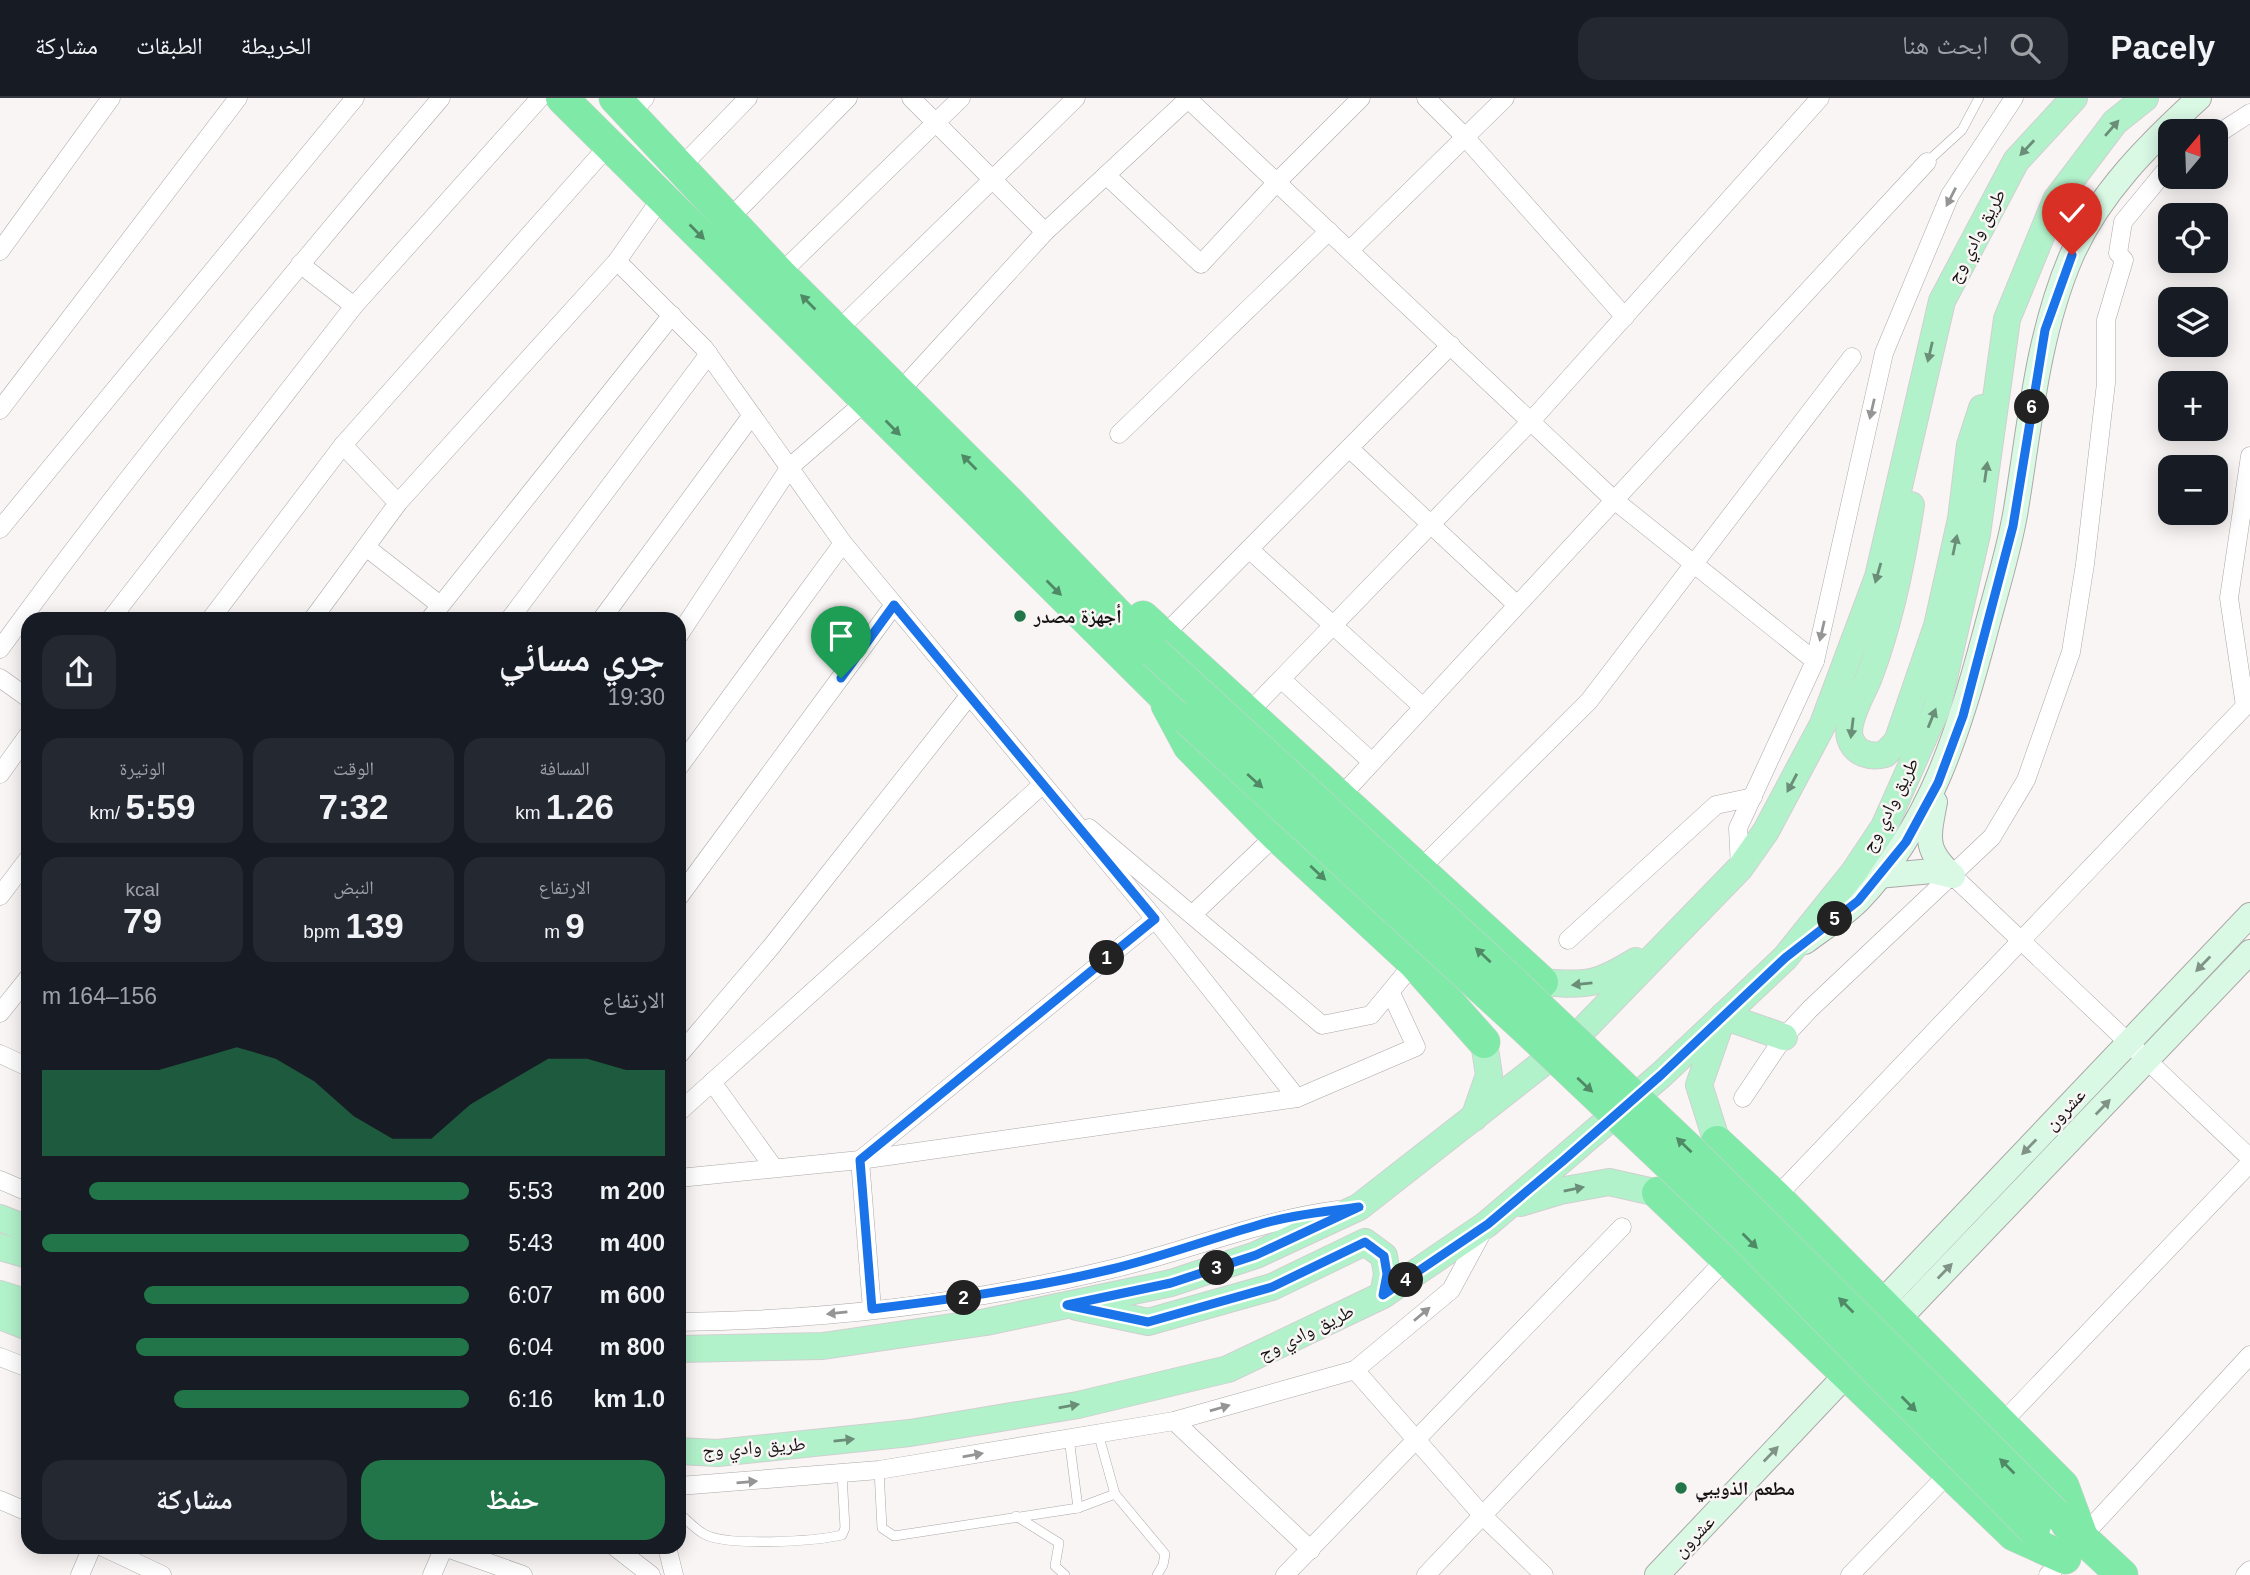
<!DOCTYPE html>
<html lang="ar">
<head>
<meta charset="utf-8">
<style>
  :root { --surface:#171b24; --page:#242831; --text:#f1f3f6; --muted:#9ea1a6; --line:#363941; --accent:#217548 }
  body { margin:0; font-family:Arial,"Noto Naskh Arabic",sans-serif; background:var(--page); color:var(--text); direction:rtl; height:100vh; display:flex; flex-direction:column; font-size:26px; white-space:nowrap }
  * { box-sizing:border-box; margin:0 }
  p { font-size:23px; color:var(--muted) }
  .icon { flex:none; width:38px; height:38px; fill:none; stroke:currentColor; stroke-width:2; stroke-linecap:round; stroke-linejoin:round }
  .map { position:relative; flex:1; overflow:hidden; direction:ltr }
  .drawer { position:absolute; left:21px; top:514px; width:665px; height:942px; display:flex; flex-direction:column; background:var(--surface); border-radius:21px; box-shadow:0 4px 18px #0003; direction:rtl }
  .drawer>* { flex:none }
  .needle { width:46px; rotate:19deg }
  .buttons { position:absolute; left:2158px; top:21px; display:grid; gap:14px }
  .buttons a { display:grid; place-items:center; width:70px; height:70px; border-radius:14px; background:var(--surface); box-shadow:0 4px 18px #0003; font-size:35px }
  .pin { position:absolute; display:grid; place-items:center; width:60px; height:60px; color:#fff; margin:-72px -30px; border-radius:50% 50% 50% 0; rotate:-45deg; box-shadow:0 0 7px #0007 }
  .pin .icon { rotate:45deg }
  .km { position:absolute; width:35px; height:35px; margin:-18px; border-radius:50%; background:#222; color:#fff; font-size:19px; line-height:35px; text-align:center }
  .round { display:grid; place-items:center; flex:none; width:74px; height:74px; border-radius:21px; background:var(--page) }
  .summary { display:flex; align-items:center; justify-content:space-between; height:119px; padding:0 21px }
  h1 { font-size:38px; font-weight:700; line-height:52px }
  .stats { display:grid; grid-template-columns:repeat(3,1fr); gap:10px; height:119px; padding:7px 21px }
  .stats div { display:grid; align-content:center; border-radius:18px; background:var(--page); text-align:center }
  .stats b { font-size:35px; font-weight:700 }
  .stats small { font-size:19px; font-weight:400 }
  .stats p { font-size:19px }
  .chart { height:196px; padding:14px 21px }
  .chart p { display:flex; justify-content:space-between }
  .chart svg { width:100%; height:126px; margin-top:7px; fill:var(--accent); opacity:.7 }
  .button { display:flex; gap:14px; margin-top:auto; padding:14px 21px }
  .button a { flex:1; height:80px; border-radius:21px; background:var(--accent); color:#fff; font-size:28px; font-weight:700; line-height:80px; text-align:center }
  .button a+a { background:var(--page); color:var(--text) }
  ul { padding:0 21px; list-style:none; font-size:23px }
  li { display:grid; grid-template-columns:112px 84px 1fr; align-items:center; height:52px }
  li i { height:18px; border-radius:9px; background:var(--accent) }
  header { display:flex; align-items:center; gap:42px; box-sizing:border-box; height:98px; padding:0 35px; background:var(--surface); border-bottom:2px solid var(--line) }
  header strong { font-size:33px }
  nav { display:flex; gap:38px; margin-inline-start:auto; font-size:24px }
  .search { width:490px; height:63px; background:var(--page); display:flex; align-items:center; gap:18px; box-sizing:border-box; padding:0 24px; border-radius:21px; color:var(--muted); font-size:26px }
  .map>svg:first-child { display:block }
  .lines { fill:none; stroke-linecap:round; stroke-linejoin:round }
  .lane-casing { stroke:#aca8a8; stroke-width:10 }
  .street-casing { stroke:#aca8a8; stroke-width:19 }
  .secondary-casing { stroke:#aca8a8; stroke-width:26 }
  .primary-casing { stroke:#d0d0d0; stroke-width:28 }
  .highway-casing { stroke:#d0d0d0; stroke-width:33 }
  .lane { stroke:#fff; stroke-width:9 }
  .street { stroke:#fff; stroke-width:18 }
  .secondary { stroke:#d9f9e5; stroke-width:24 }
  .primary { stroke:#b2f2cb; stroke-width:26 }
  .highway { stroke:#7feaa8; stroke-width:32 }
  .highway-bridge-casing { stroke:#d0d0d0; stroke-width:33; stroke-linecap:butt }
  .highway-bridge { stroke:#7feaa8; stroke-width:32 }
  .oneway { fill:#6b8e78 }
  .oneway2 { fill:#969595 }
  .oneway3 { fill:#4f8965 }
  .oneway4 { fill:#819286 }
  .route-casing { stroke:#fff; stroke-width:14 }
  .route { stroke:#1a73e8; stroke-width:9 }
  .poi-dot { fill:#217548; stroke:#f9f5f4; stroke-width:2.5 }
  .labels { text-anchor:middle; dominant-baseline:central; stroke-width:5; stroke-linejoin:round; paint-order:stroke }
  .street-label { font-size:19px; fill:#151313; stroke:#f9f5f4 }
  .poi-label { font-size:19px; font-weight:bold; fill:#151313; stroke:#f9f5f4; text-anchor:start }
</style>
</head>
<body>
<header>
<strong>Pacely</strong>
<div class="search"><svg class="icon" aria-label="search" viewBox="0 0 24 24"><circle cx="10" cy="10" r="6"/><path d="M15 15l6 6"/></svg>ابحث هنا</div>
<nav><a>الخريطة</a><a>الطبقات</a><a>مشاركة</a></nav>
</header>
<div class="map">
<svg width="2250" height="1477" viewBox="0 0 2250 1477">
  <rect width="100%" height="100%" fill="#f9f5f4"/>
  <g class="lines">
    <!-- lane casing -->
    <g class="lane-casing">
      <g id="lane">
        <path d="M1927,64L1962,32L1979,0"/>
        <path d="M1069,1340L1078,1410"/>
        <path d="M879,1372L882,1430L894,1438L1078,1410L1115,1396L1098,1335"/>
        <path d="M1115,1396L1165,1456L1163,1467L1157,1477"/>
        <path d="M679,1415C687,1422 695,1431 704,1436C727,1449 816,1443 842,1437L845,1430L842,1376"/>
        <path d="M1016,1418L1059,1445L1055,1468L1065,1477"/>
      </g>
    </g>
    <!-- street casing -->
    <g class="street-casing">
      <g id="street">
        <path d="M911,0L1045,134"/>
        <path d="M1187,0L1613,401L1815,563"/>
        <path d="M1426,0L1465,39L1625,219"/>
        <path d="M630,16L645,0"/>
        <path d="M2216,37L2250,15"/>
        <path d="M681,69L748,0"/>
        <path d="M1106,77L1201,166L1277,84L1361,0"/>
        <path d="M730,120L848,0"/>
        <path d="M1350,152L1505,0"/>
        <path d="M0,153L111,0"/>
        <path d="M617,163L704,250L843,445L1155,821L1297,1000"/>
        <path d="M300,166L354,208"/>
        <path d="M780,176L961,0"/>
        <path d="M837,233L1076,0"/>
        <path d="M899,294L1045,134L1189,0"/>
        <path d="M0,312L238,0"/>
        <path d="M1119,336L1329,133"/>
        <path d="M343,347L398,405"/>
        <path d="M1349,350L1516,506"/>
        <path d="M0,431L355,0"/>
        <path d="M366,449L440,507"/>
        <path d="M1249,451L1423,609"/>
        <path d="M110,522L354,208L540,0"/>
        <path d="M210,522L343,347L609,47"/>
        <path d="M312,522L398,405L617,163L662,99"/>
        <path d="M429,522L672,217"/>
        <path d="M509,522L709,256"/>
        <path d="M601,522L752,317"/>
        <path d="M679,537L790,369L866,303"/>
        <path d="M1164,537L1451,247"/>
        <path d="M0,551C138,361 288,179 441,0"/>
        <path d="M0,580L28,600"/>
        <path d="M1281,581L1372,664"/>
        <path d="M2245,608L2229,500L2250,358"/>
        <path d="M1248,615L1532,322L1820,0"/>
        <path d="M679,669L843,445"/>
        <path d="M0,676L28,637"/>
        <path d="M1341,698L1927,64"/>
        <path d="M1089,730L1322,927L1371,917L1414,865"/>
        <path d="M1740,770L1738,730L1815,563L1884,255L1950,97L2014,0"/>
        <path d="M1420,771L1589,603L1852,259"/>
        <path d="M1953,778L2250,1060"/>
        <path d="M0,798L28,761"/>
        <path d="M679,799L894,507"/>
        <path d="M1192,817L1276,737"/>
        <path d="M1568,842L1716,707L1753,699"/>
        <path d="M0,915L28,880"/>
        <path d="M0,956L28,969"/>
        <path d="M679,957L771,849L969,598"/>
        <path d="M712,984L774,1070"/>
        <path d="M1743,1000L1784,939L1810,911L1992,739L2026,682L2071,554L2085,466L2106,285V222L2124,162L2118,155L2123,124L2170,67"/>
        <path d="M679,1014L1042,687"/>
        <path d="M679,1080L860,1062L1297,1000L1416,949L1391,895"/>
        <path d="M0,1082L28,1094"/>
        <path d="M1776,1099L2250,603"/>
        <path d="M872,1211L860,1062L1155,821"/>
        <path d="M679,1224C824,1222 971,1205 1112,1171C1188,1153 1260,1122 1338,1112"/>
        <path d="M0,1259L28,1270"/>
        <path d="M1355,1272L1483,1418L1544,1477"/>
        <path d="M1174,1323L1311,1452"/>
        <path d="M2001,1326L2250,1065"/>
        <path d="M679,1388L879,1372L1174,1323L1355,1272L1451,1192L1484,1131"/>
        <path d="M0,1402L28,1414"/>
        <path d="M2082,1439L2250,1257"/>
        <path d="M103,1449L162,1477"/>
        <path d="M615,1449L651,1477"/>
        <path d="M667,1449L674,1477"/>
        <path d="M80,1477L92,1449"/>
        <path d="M432,1477L444,1449L523,1477"/>
        <path d="M1285,1477L1622,1129"/>
        <path d="M1426,1477L1726,1161"/>
        <path d="M1850,1477L1949,1375"/>
        <path d="M2048,1477L2065,1460"/>
        <path d="M2245,1477L2250,1472"/>
      </g>
    </g>
    <!-- secondary casing -->
    <g class="secondary-casing">
      <g id="secondary">
        <path d="M1935,704C1928,741 1924,752 1953,778"/>
        <path d="M1878,778L1932,773L1953,778"/>
        <path d="M1805,844C1822,831 1843,818 1859,802C1930,728 1958,635 1984,539C1995,496 2009,454 2016,411C2030,326 2037,239 2071,159C2099,95 2149,46 2199,0"/>
        <path d="M1881,1205L2250,817"/>
        <path d="M1898,1222L2250,854"/>
        <path d="M1657,1477L1846,1277"/>
      </g>
    </g>
    <!-- primary casing -->
    <g class="primary-casing">
      <g id="primary">
        <path d="M1911,407C1902,465 1890,524 1869,579C1863,595 1845,623 1850,640C1855,656 1871,660 1885,656L1897,644L1937,528L1961,421L1970,347L1982,310"/>
        <path d="M1542,884C1587,888 1597,887 1636,863"/>
        <path d="M1474,1020L1489,977L1484,944"/>
        <path d="M1717,1044L1699,987L1723,918L1784,939"/>
        <path d="M1520,1105L1560,1093L1609,1084L1658,1095"/>
        <path d="M0,1120L28,1131"/>
        <path d="M0,1149L28,1157"/>
        <path d="M0,1196L28,1205"/>
        <path d="M1077,1209L1148,1224L1272,1189L1365,1144L1384,1158L1387,1176L1383,1197"/>
        <path d="M0,1218L28,1229"/>
        <path d="M679,1251L823,1248L986,1224L1171,1185L1256,1157L1359,1109L1576,939L1740,770L1766,733L1823,626L1878,479L1942,203L2016,63L2074,0"/>
        <path d="M679,1353L717,1355L910,1335L1078,1307L1228,1271L1383,1197L1487,1126L1661,977L1785,860L1854,774L1884,729L1937,610L1977,436L2007,221L2056,102L2115,24L2145,0"/>
      </g>
    </g>
    <!-- highway casing -->
    <g class="highway-casing">
      <g id="highway">
        <path d="M562,0L1187,621"/>
        <path d="M615,0L780,176L1007,402L1154,554"/>
        <path d="M1143,519L1542,884"/>
        <path d="M1167,607L1189,648L1276,737L1414,865L1484,944"/>
        <path d="M1717,1044L1776,1099L2063,1388L2082,1439"/>
        <path d="M1658,1095L2014,1437L2065,1460"/>
        <path d="M2067,1426L2122,1477"/>
      </g>
    </g>
    <!-- lane -->
    <use href="#lane" class="lane"/>
    <!-- street -->
    <use href="#street" class="street"/>
    <!-- secondary -->
    <use href="#secondary" class="secondary"/>
    <!-- primary -->
    <use href="#primary" class="primary"/>
    <!-- highway -->
    <use href="#highway" class="highway"/>
    <!-- highway-bridge casing -->
    <g class="highway-bridge-casing">
      <g id="highway-bridge">
        <path d="M1154,554L1486,859L1691,1053L2055,1416"/>
        <path d="M1187,621L1525,930L1742,1136L2034,1432"/>
      </g>
    </g>
    <!-- highway-bridge -->
    <use href="#highway-bridge" class="highway-bridge"/>
  </g>
  <!-- one-way arrows -->
  <defs><path id="oneway-solid" d="M-6-.8H1V-3.2L6.5 0L1 3.2V.8H-6Z" transform="scale(1.75)"/></defs>
  <g class="oneway">
    <use href="#oneway-solid" transform="translate(2112 30) rotate(-49)"/>
    <use href="#oneway-solid" transform="translate(2027 50) rotate(133)"/>
    <use href="#oneway-solid" transform="translate(1930 254) rotate(103)"/>
    <use href="#oneway-solid" transform="translate(1986 374) rotate(-82)"/>
    <use href="#oneway-solid" transform="translate(1955 447) rotate(-78)"/>
    <use href="#oneway-solid" transform="translate(1878 475) rotate(106)"/>
    <use href="#oneway-solid" transform="translate(1932 620) rotate(-68)"/>
    <use href="#oneway-solid" transform="translate(1852 630) rotate(97)"/>
    <use href="#oneway-solid" transform="translate(1792 685) rotate(118)"/>
    <use href="#oneway-solid" transform="translate(1582 886) rotate(174)"/>
    <use href="#oneway-solid" transform="translate(1574 1091) rotate(-11)"/>
    <use href="#oneway-solid" transform="translate(1069 1308) rotate(-10)"/>
    <use href="#oneway-solid" transform="translate(844 1342) rotate(-6)"/>
  </g>
  <g class="oneway2">
    <use href="#oneway-solid" transform="translate(1951 99) rotate(117)"/>
    <use href="#oneway-solid" transform="translate(1872 311) rotate(103)"/>
    <use href="#oneway-solid" transform="translate(1822 533) rotate(103)"/>
    <use href="#oneway-solid" transform="translate(837 1215) rotate(174)"/>
    <use href="#oneway-solid" transform="translate(1422 1216) rotate(-40)"/>
    <use href="#oneway-solid" transform="translate(1220 1310) rotate(-16)"/>
    <use href="#oneway-solid" transform="translate(973 1357) rotate(-10)"/>
    <use href="#oneway-solid" transform="translate(747 1384) rotate(-5)"/>
  </g>
  <g class="oneway3">
    <use href="#oneway-solid" transform="translate(697 134) rotate(45)"/>
    <use href="#oneway-solid" transform="translate(808 204) rotate(-135)"/>
    <use href="#oneway-solid" transform="translate(893 330) rotate(45)"/>
    <use href="#oneway-solid" transform="translate(969 364) rotate(-135)"/>
    <use href="#oneway-solid" transform="translate(1054 490) rotate(45)"/>
    <use href="#oneway-solid" transform="translate(1255 683) rotate(42)"/>
    <use href="#oneway-solid" transform="translate(1318 775) rotate(43)"/>
    <use href="#oneway-solid" transform="translate(1483 857) rotate(-137)"/>
    <use href="#oneway-solid" transform="translate(1585 987) rotate(43)"/>
    <use href="#oneway-solid" transform="translate(1684 1047) rotate(-136)"/>
    <use href="#oneway-solid" transform="translate(1750 1143) rotate(45)"/>
    <use href="#oneway-solid" transform="translate(1846 1207) rotate(-135)"/>
    <use href="#oneway-solid" transform="translate(1909 1306) rotate(45)"/>
    <use href="#oneway-solid" transform="translate(2007 1368) rotate(-135)"/>
  </g>
  <g class="oneway4">
    <use href="#oneway-solid" transform="translate(2203 866) rotate(134)"/>
    <use href="#oneway-solid" transform="translate(2103 1009) rotate(-46)"/>
    <use href="#oneway-solid" transform="translate(2029 1049) rotate(134)"/>
    <use href="#oneway-solid" transform="translate(1945 1173) rotate(-46)"/>
    <use href="#oneway-solid" transform="translate(1771 1356) rotate(-46)"/>
  </g>
  <g class="lines">
    <!-- route casing -->
    <g class="route-casing">
      <path id="route" d="M841,580L894,507L1155,821L860,1062L872,1211C953,1201 1033,1190 1112,1171C1161,1159 1207,1142 1255,1128C1289,1117 1324,1114 1359,1109L1256,1157L1171,1185L1067,1207L1148,1224L1272,1189L1365,1144L1384,1158L1387,1176L1383,1197L1488,1126L1564,1062L1661,977L1785,860L1858,803L1906,744L1938,685L1963,618L2013,428L2045,232L2072,157"/>
    </g>
    <!-- route -->
    <use href="#route" class="route"/>
  </g>
  <!-- markers -->
  <g class="poi-dot">
    <circle cx="1020" cy="518" r="7"/>
    <circle cx="1681" cy="1390" r="7"/>
  </g>
  <g class="labels">
    <!-- street labels -->
    <g class="street-label">
      <text transform="translate(1976 138) rotate(-62)">طريق وادي وج</text>
      <text transform="translate(1890 707) rotate(-63)">طريق وادي وج</text>
      <text transform="translate(2065 1011) rotate(-46)">عشرون</text>
      <text transform="translate(1306 1234) rotate(-26)">طريق وادي وج</text>
      <text transform="translate(754 1349) rotate(-4)">طريق وادي وج</text>
      <text transform="translate(1694 1438) rotate(-46)">عشرون</text>
    </g>
    <!-- poi labels -->
    <g class="poi-label">
      <text x="1034" y="518">أجهزة مصدر</text>
      <text x="1695" y="1390">مطعم الذويبي</text>
    </g>
  </g>
</svg>
<div class="buttons">
<a><svg class="needle" viewBox="-14 -14 28 28"><path d="M0-13l5 13h-10z" fill="#e53935"/><path d="M0 13l5-13h-10z" fill="#9ea1a6"/></svg></a>
<a><svg class="icon" aria-label="locate" viewBox="0 0 24 24"><circle cx="12" cy="12" r="6"/><path d="M12 2v4M12 18v4M2 12h4M18 12h4"/></svg></a>
<a><svg class="icon" aria-label="layers" viewBox="0 0 24 24"><path d="M12 4l9 5-9 5-9-5zM3 14l9 5 9-5"/></svg></a>
<a>+</a>
<a>−</a>
</div>
<div class="pin" style="left:841px;top:580px;background:#1e9e55"><svg class="icon" aria-label="arrive" viewBox="0 0 24 24"><path d="M6 21V4h12l-3 4 3 4H6"/></svg></div>
<div class="pin" style="left:2072px;top:157px;background:#d93025"><svg class="icon" aria-label="check" viewBox="0 0 24 24"><path d="M5 12l5 5 9-10"/></svg></div>
<b class="km" style="left:1107px;top:860px">1</b>
<b class="km" style="left:964px;top:1200px">2</b>
<b class="km" style="left:1217px;top:1170px">3</b>
<b class="km" style="left:1406px;top:1182px">4</b>
<b class="km" style="left:1835px;top:821px">5</b>
<b class="km" style="left:2032px;top:309px">6</b>
<section class="drawer">
<div class="summary"><div><h1>جري مسائي</h1><p>19:30</p></div><a class="round"><svg class="icon" aria-label="share" viewBox="0 0 24 24"><path d="M12 15V3M7 8l5-5 5 5M5 13v7h14v-7"/></svg></a></div>
<div class="stats">
<div><p>المسافة</p><b>1.26<small> km</small></b></div>
<div><p>الوقت</p><b>7:32</b></div>
<div><p>الوتيرة</p><b>5:59<small> /km</small></b></div>
</div>
<div class="stats">
<div><p>الارتفاع</p><b>9<small> m</small></b></div>
<div><p>النبض</p><b>139<small> bpm</small></b></div>
<div><p>kcal</p><b>79</b></div>
</div>
<div class="chart"><p><span>الارتفاع</span>156–164 m</p>
<svg viewBox="0 0 160 44" preserveAspectRatio="none"><path d="M0 44V14L10 14L20 14L30 14L40 10L50 6L60 10L70 18L80 30L90 38L100 38L110 26L120 18L130 10L140 10L150 14L160 14V44z"/></svg>
</div>
<ul>
<li><b>200 m</b>5:53<i style="width:89%"></i></li>
<li><b>400 m</b>5:43<i style="width:100%"></i></li>
<li><b>600 m</b>6:07<i style="width:76%"></i></li>
<li><b>800 m</b>6:04<i style="width:78%"></i></li>
<li><b>1.0 km</b>6:16<i style="width:69%"></i></li>
</ul>
<div class="button"><a>حفظ</a><a>مشاركة</a></div>
</section>
</div>
</body>
</html>
